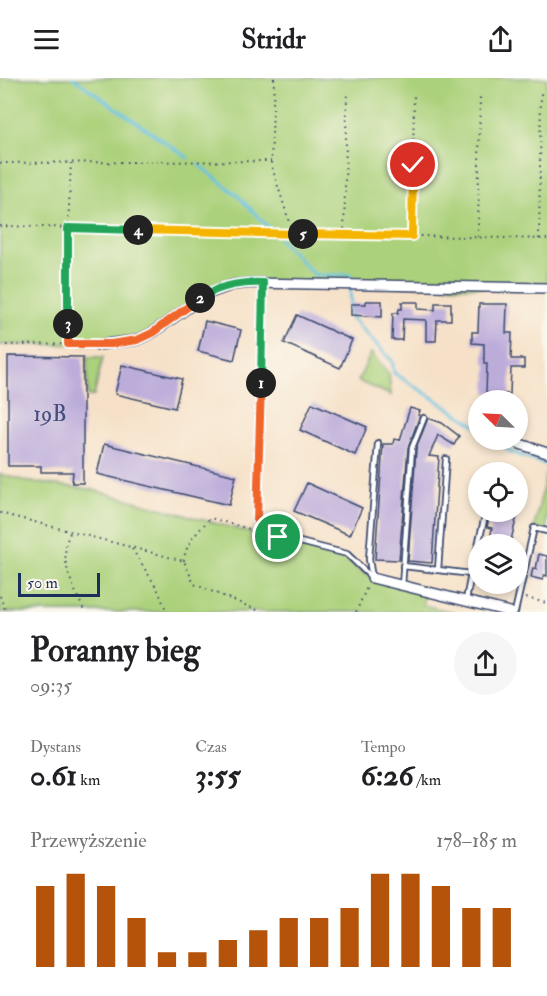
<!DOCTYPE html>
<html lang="pl">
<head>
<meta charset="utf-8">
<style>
  :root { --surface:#fff; --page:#f6f6f6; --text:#202124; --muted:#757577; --accent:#b45309 }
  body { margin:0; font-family:"IM FELL Double Pica",serif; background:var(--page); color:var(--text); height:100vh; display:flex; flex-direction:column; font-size:22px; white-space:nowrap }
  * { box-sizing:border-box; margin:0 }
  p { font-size:20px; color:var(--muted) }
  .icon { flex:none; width:33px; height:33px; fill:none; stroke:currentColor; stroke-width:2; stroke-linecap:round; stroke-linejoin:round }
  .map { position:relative; height:534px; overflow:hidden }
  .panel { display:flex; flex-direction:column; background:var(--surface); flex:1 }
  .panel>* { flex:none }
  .needle { width:39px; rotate:294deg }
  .controls { position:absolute; left:468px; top:312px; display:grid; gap:12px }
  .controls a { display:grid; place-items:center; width:60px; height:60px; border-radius:50%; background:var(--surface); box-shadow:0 3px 9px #0003; font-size:30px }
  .scale { position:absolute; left:18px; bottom:15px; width:82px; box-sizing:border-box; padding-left:6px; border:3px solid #1b2f5e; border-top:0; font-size:16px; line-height:21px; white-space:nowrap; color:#1b2f5e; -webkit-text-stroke:4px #fbf7ec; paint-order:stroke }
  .pin { position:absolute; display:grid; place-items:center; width:51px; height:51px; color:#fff; margin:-26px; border:3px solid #fff; border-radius:50%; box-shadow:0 2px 6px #0007 }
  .km { position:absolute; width:30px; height:30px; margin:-15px; border-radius:50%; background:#222; color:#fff; font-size:16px; line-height:30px; text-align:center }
  .round { display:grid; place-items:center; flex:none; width:63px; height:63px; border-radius:32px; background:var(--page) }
  .head { display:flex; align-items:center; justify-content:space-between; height:102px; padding:0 30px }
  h1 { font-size:33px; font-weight:800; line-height:45px }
  .stats { display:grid; grid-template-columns:repeat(3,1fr); gap:9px; height:102px; padding:6px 30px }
  .stats div { display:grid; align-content:center }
  .stats b { font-size:30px; font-weight:800 }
  .stats small { font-size:16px; font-weight:400 }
  .stats p { font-size:16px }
  .chart { height:168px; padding:12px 30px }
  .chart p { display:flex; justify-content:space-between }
  .chart svg { width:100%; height:108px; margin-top:6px; stroke:var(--accent); stroke-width:6 }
  header { display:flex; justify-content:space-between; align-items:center; height:78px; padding:0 30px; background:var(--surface); font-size:27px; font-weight:800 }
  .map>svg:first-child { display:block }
  .green { fill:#acd17b; stroke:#64806c; stroke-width:1.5 }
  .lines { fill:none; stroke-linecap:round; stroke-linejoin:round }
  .stream { stroke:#65c1e3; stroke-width:3 }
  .building { fill:#bcacda }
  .service-casing { stroke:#3c4a6e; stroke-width:8 }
  .minor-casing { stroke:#3c4a6e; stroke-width:12 }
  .path { stroke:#3c4a6e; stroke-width:2; stroke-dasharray:1.5 4.5; stroke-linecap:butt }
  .service { stroke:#fff; stroke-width:4.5 }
  .minor { stroke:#fff; stroke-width:9 }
  .split-1-casing { stroke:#fff; stroke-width:12 }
  .split-2-casing { stroke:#fff; stroke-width:12 }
  .split-3-casing { stroke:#fff; stroke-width:12 }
  .split-4-casing { stroke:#fff; stroke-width:12 }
  .split-5-casing { stroke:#fff; stroke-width:12 }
  .split-6-casing { stroke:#fff; stroke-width:12 }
  .split-1 { stroke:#f0652b; stroke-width:8 }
  .split-2 { stroke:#22a559; stroke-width:8 }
  .split-3 { stroke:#f0652b; stroke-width:8 }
  .split-4 { stroke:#22a559; stroke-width:8 }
  .split-5 { stroke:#f5b400; stroke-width:8 }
  .split-6 { stroke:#f5b400; stroke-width:8 }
  .labels { text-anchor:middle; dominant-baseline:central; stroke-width:4.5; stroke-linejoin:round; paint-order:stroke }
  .number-label { font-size:22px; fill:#434e7d }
</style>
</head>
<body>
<header><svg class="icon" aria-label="menu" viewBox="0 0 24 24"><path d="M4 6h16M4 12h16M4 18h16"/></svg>Stridr<svg class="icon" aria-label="share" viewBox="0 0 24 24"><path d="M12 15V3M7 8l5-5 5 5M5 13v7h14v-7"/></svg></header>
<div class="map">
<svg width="547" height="534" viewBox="0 0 547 534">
  <rect width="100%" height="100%" fill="#fbf7ec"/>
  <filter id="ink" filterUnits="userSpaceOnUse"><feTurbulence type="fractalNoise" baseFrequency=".0167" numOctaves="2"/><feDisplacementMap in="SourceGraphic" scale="12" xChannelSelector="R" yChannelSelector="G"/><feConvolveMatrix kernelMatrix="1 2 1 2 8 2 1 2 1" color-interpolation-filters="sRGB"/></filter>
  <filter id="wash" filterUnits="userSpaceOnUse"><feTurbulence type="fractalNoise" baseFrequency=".008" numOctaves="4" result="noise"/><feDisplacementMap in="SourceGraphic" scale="24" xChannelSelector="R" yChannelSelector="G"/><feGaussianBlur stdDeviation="1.35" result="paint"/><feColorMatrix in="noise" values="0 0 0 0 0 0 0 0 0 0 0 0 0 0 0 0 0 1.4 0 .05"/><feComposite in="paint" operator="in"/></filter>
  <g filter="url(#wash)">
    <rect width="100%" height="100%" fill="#f6e1c8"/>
    <!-- green -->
    <g class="green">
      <path d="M0,0H547V210L251,205L218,211L152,255L111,266L0,267Z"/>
      <path d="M371,275L389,296L391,317L358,303Z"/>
      <path d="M87,279H103L94,318H88Z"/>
      <path d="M547,392V453L534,450Z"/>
      <path d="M0,396L30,404L90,411L344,480C366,503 395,506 425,513L423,527L453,534H0Z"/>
    </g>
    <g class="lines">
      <!-- stream -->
      <g class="stream">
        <path d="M73,0L188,80"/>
        <path d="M199,87L237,117L270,151"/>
        <path d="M279,161L315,197H351L350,238L392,283L394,295L478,349"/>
        <path d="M496,362L509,373L547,387"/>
      </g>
    </g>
    <g id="blocks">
      <!-- building -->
      <g class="building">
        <path d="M366,223H382V239L351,237V226H366Z"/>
        <path d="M402,224H418V231L435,232V225H451V242H437L436,263H426V242L403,241L402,262H392L393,235H398L399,231H402Z"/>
        <path d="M479,226H507L506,255H512L511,281H524V290H511L510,316L486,315L487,286H484V266L472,265V254H478Z"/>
        <path d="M297,237L352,262L340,290L284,265Z"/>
        <path d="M205,243L241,252L234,282L198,273Z"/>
        <path d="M8,278L83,279V405H72L73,394H41V388H8Z"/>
        <path d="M122,287L182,301L175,330L115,316Z"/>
        <path d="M312,325L367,349L355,377L300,352Z"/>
        <path d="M410,330L420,333L418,337H420L408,370L399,482L375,481L383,366H393L394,361L400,362Z"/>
        <path d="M428,340L442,345L459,358L454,367L438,357L429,378L439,379L432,485L408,483L416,371Z"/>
        <path d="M104,366L236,398L229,427L97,396Z"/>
        <path d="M307,405L362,430L350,457L294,433Z"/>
        <path d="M490,434H518L510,466L500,465V464L490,462L492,450L487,449Z"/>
        <path d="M539,476L547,478V498L544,497L543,502L531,499L533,490L536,491Z"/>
      </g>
    </g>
  </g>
  <g filter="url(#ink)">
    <use href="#blocks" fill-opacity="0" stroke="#3c4a6e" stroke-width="1.5"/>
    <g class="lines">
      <!-- service casing -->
      <g class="service-casing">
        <g id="service">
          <path d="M263,205L257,443L262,451L269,456L347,476L372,500"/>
          <path d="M403,488L438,492L446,381"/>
          <path d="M438,492L471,496L466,522"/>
          <path d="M471,496L486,434"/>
          <path d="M372,500L369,481L378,365"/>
          <path d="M402,508L412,370L424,340"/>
          <path d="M515,534L534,450L547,453"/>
        </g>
      </g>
      <!-- minor casing -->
      <g class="minor-casing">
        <g id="minor">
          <path d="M98,267L137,262L152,255L207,216L232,207L251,205L547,210"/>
          <path d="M520,366L547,375"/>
          <path d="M372,500L510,534"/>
        </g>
      </g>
      <!-- path -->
      <g class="path">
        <path d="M274,0L271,86L293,156"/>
        <path d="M0,85L271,83"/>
        <path d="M0,148L547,161"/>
        <path d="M344,157L347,14"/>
        <path d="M412,158L414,15"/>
        <path d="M478,159L480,15"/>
        <path d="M539,161L541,14"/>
        <path d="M68,266V150L71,85"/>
        <path d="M0,267L87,266"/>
        <path d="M0,435L184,483L194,506L262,534"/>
        <path d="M70,455C57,480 74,511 85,534"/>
        <path d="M132,471L157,510L167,534"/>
        <path d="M184,483C185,465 199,453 210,440L253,452"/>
        <path d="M0,518L6,534"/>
        <path d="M526,520L547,525"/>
        <path d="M356,534L367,509"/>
      </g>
      <!-- service -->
      <use href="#service" class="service"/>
      <!-- minor -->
      <use href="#minor" class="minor"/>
    </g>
  </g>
  <g class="lines" filter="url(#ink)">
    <!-- split-1 casing -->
    <g class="split-1-casing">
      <path id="split-1" d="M261,305L257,443L262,452L278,459"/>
    </g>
    <!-- split-2 casing -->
    <g class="split-2-casing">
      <path id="split-2" d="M200,220C219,208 241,204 263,205L261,305"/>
    </g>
    <!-- split-3 casing -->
    <g class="split-3-casing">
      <path id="split-3" d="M68,246V266H111L137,262L152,255L200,220"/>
    </g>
    <!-- split-4 casing -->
    <g class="split-4-casing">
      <path id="split-4" d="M68,246V150L138,152"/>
    </g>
    <!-- split-5 casing -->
    <g class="split-5-casing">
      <path id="split-5" d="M138,152L303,156"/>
    </g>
    <!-- split-6 casing -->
    <g class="split-6-casing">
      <path id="split-6" d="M303,156L412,158L413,87"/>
    </g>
    <!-- split-1 -->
    <use href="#split-1" class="split-1"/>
    <!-- split-2 -->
    <use href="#split-2" class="split-2"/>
    <!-- split-3 -->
    <use href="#split-3" class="split-3"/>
    <!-- split-4 -->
    <use href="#split-4" class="split-4"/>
    <!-- split-5 -->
    <use href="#split-5" class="split-5"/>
    <!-- split-6 -->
    <use href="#split-6" class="split-6"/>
  </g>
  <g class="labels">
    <!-- number labels -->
    <g class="number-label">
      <text x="50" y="336">19B</text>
    </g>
  </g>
</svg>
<div class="controls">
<a><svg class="needle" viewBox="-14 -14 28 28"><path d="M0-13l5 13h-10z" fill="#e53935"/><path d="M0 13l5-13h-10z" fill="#757577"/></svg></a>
<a><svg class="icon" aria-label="locate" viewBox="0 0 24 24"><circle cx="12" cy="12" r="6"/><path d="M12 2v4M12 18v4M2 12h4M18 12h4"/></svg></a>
<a><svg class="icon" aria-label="layers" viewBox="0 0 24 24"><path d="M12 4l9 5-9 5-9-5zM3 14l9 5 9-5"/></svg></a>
</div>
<div class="scale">50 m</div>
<div class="pin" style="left:278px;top:459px;background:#1e9e55"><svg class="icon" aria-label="arrive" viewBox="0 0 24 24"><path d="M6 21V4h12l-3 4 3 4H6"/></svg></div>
<div class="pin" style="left:413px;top:87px;background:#d93025"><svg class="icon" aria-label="check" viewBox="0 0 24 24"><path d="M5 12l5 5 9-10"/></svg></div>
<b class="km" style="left:261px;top:305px">1</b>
<b class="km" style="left:200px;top:220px">2</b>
<b class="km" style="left:68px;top:246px">3</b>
<b class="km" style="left:138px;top:152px">4</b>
<b class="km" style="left:303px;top:156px">5</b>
</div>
<section class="panel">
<div class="head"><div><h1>Poranny bieg</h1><p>09:35</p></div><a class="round"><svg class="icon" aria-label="share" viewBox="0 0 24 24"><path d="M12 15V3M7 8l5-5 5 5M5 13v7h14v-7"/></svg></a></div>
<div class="stats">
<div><p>Dystans</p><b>0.61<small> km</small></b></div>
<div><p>Czas</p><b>3:55</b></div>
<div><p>Tempo</p><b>6:26<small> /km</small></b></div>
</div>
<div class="chart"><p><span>Przewyższenie</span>178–185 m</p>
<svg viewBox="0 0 160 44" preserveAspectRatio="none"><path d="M5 44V11M15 44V6M25 44V11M35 44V24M45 44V38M55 44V38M65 44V33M75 44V29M85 44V24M95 44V24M105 44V20M115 44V6M125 44V6M135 44V11M145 44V20M155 44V20"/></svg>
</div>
</section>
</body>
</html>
